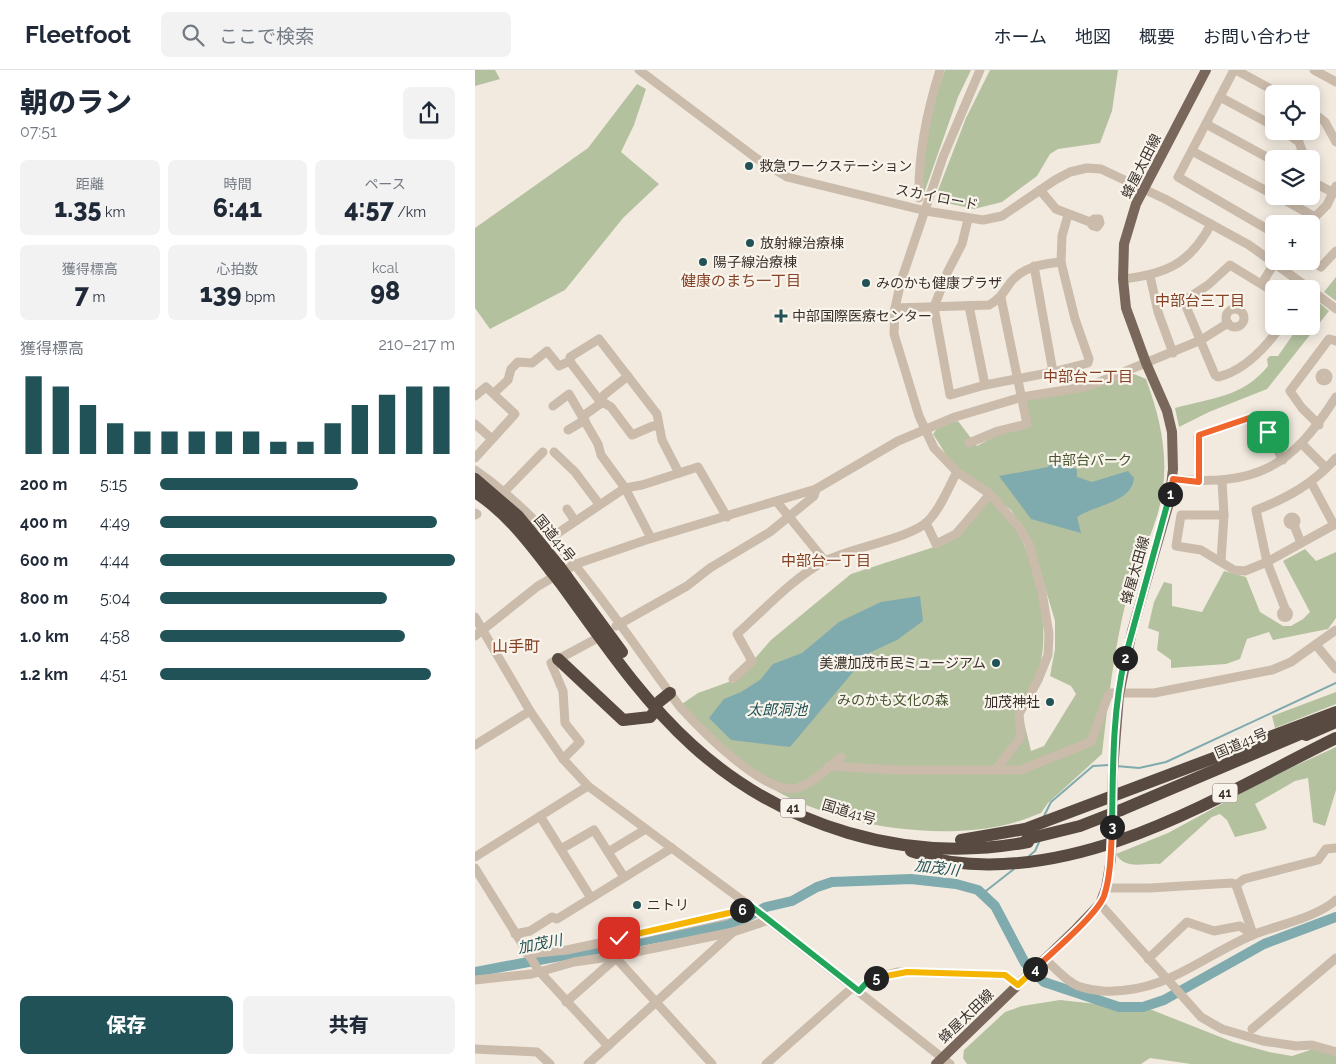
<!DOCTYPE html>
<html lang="ja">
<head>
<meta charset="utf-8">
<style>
  :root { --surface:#fff; --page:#f2f2f3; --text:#1f2937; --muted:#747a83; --line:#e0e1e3; --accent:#215258 }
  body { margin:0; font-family:Raleway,"Noto Sans JP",sans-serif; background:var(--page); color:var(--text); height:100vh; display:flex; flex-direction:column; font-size:19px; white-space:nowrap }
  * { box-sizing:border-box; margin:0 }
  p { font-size:16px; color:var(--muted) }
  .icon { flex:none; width:28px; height:28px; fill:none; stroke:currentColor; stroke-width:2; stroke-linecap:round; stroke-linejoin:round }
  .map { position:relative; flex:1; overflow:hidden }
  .details { display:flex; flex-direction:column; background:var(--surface); width:475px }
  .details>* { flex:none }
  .buttons { position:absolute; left:790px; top:15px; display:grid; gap:10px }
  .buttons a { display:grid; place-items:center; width:55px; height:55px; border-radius:8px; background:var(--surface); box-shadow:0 2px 12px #0003; font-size:25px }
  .pin { position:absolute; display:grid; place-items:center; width:42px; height:42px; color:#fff; margin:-21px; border-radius:10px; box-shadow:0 2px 8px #0006 }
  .km { position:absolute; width:25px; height:25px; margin:-12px; border-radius:50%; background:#222; color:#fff; font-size:14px; line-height:25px; text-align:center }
  .round { display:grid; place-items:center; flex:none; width:52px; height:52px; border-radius:8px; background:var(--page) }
  .head { display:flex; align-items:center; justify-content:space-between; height:85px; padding:0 20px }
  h1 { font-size:28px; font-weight:800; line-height:38px }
  .figures { display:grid; grid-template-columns:repeat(3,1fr); gap:8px; height:85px; padding:5px 20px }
  .figures div { display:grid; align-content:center; border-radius:8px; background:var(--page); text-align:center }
  .figures b { font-size:25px; font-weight:800 }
  .figures small { font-size:14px; font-weight:400 }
  .figures p { font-size:14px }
  .chart { height:140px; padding:10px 20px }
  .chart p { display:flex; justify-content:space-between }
  .chart svg { width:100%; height:90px; margin-top:5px; stroke:var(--accent); stroke-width:6 }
  .action { display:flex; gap:10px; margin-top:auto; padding:10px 20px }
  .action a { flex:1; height:58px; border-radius:8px; background:var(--accent); color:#fff; font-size:20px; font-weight:800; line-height:58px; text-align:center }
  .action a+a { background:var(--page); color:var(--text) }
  ul { padding:0 20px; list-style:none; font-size:16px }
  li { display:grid; grid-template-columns:80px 60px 1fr; align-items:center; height:38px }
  li i { height:12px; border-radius:6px; background:var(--accent) }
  header { display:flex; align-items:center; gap:30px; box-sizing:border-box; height:70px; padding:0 25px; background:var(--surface); border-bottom:1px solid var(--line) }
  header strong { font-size:24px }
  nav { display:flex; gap:28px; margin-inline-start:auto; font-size:18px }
  .search { width:350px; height:45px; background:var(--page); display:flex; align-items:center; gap:12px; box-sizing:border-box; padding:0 18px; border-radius:8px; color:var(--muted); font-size:19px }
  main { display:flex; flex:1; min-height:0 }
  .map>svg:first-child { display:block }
  .green { fill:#b4c19f }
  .water { fill:#7faaae }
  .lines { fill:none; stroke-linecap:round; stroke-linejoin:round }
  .stream { stroke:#7faaae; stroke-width:2 }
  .river { stroke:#7faaae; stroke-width:10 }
  .minor { stroke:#cabbab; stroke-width:9 }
  .major { stroke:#79675c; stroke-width:10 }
  .highway { stroke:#584a41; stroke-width:12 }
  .highway-bridge { stroke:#584a41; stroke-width:12 }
  .split-1-casing { stroke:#fff; stroke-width:10 }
  .split-2-casing { stroke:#fff; stroke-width:10 }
  .split-3-casing { stroke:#fff; stroke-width:10 }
  .split-4-casing { stroke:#fff; stroke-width:10 }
  .split-5-casing { stroke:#fff; stroke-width:10 }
  .split-6-casing { stroke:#fff; stroke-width:10 }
  .split-7-casing { stroke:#fff; stroke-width:10 }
  .split-1 { stroke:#f0652b; stroke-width:6 }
  .split-2 { stroke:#22a559; stroke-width:6 }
  .split-3 { stroke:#22a559; stroke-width:6 }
  .split-4 { stroke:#f0652b; stroke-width:6 }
  .split-5 { stroke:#f5b400; stroke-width:6 }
  .split-6 { stroke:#22a559; stroke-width:6 }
  .split-7 { stroke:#f5b400; stroke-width:6 }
  .poi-dot { fill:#215258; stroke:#f9f4eb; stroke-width:2 }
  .labels { text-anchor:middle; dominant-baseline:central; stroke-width:4.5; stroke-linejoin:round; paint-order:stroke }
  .shield { fill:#f9f4eb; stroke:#726a64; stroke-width:1 }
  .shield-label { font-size:12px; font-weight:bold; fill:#382f2a }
  .poi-label { font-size:14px; fill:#382f2a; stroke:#f9f4eb; text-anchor:start }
  .street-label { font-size:14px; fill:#382f2a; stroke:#f9f4eb }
  .park-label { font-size:14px; fill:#45552f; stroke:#f9f4eb }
  .neighbourhood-label { font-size:15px; fill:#844126; stroke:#f9f4eb }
  .water-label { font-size:15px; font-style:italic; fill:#215258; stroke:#f9f4eb }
  .quarter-label { font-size:16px; fill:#844126; stroke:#f9f4eb }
</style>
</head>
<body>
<header>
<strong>Fleetfoot</strong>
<div class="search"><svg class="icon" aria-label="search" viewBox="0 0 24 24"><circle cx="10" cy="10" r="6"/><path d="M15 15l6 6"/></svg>ここで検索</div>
<nav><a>ホーム</a><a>地図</a><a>概要</a><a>お問い合わせ</a></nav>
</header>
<main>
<section class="details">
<div class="head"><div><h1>朝のラン</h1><p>07:51</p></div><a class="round"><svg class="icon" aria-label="share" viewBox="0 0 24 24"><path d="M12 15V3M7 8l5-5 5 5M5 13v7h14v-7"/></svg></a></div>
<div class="figures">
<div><p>距離</p><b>1.35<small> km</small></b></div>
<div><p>時間</p><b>6:41</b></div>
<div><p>ペース</p><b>4:57<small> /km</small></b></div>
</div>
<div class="figures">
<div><p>獲得標高</p><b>7<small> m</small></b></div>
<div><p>心拍数</p><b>139<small> bpm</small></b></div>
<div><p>kcal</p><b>98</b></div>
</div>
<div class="chart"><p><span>獲得標高</span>210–217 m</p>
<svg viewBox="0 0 160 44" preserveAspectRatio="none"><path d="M5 44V6M15 44V11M25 44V20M35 44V29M45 44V33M55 44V33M65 44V33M75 44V33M85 44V33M95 44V38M105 44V38M115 44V29M125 44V20M135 44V15M145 44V11M155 44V11"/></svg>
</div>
<ul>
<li><b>200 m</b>5:15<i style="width:67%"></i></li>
<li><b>400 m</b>4:49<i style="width:94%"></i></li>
<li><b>600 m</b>4:44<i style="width:100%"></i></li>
<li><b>800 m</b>5:04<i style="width:77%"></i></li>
<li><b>1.0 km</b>4:58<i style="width:83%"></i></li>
<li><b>1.2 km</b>4:51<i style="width:92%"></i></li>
</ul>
<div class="action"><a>保存</a><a>共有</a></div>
</section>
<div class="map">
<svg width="861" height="994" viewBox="0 0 861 994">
  <rect width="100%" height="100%" fill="#f2eadf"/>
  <!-- green -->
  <g class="green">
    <path d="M0,0H20L25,9L0,16Z"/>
    <path d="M470,0H496L483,27L448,126L447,87L456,40Z"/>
    <path d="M515,0H643L637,41L625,73L583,79L575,84L562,106L527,132L499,139L467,132L462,123L491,48Z"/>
    <path d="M162,14L171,19L159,55L146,82L184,114L148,148L90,220L15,259L0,238V158L113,78Z"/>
    <path d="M861,207V231L849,222Z"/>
    <path d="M842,231L854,241L792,319L734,342L704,357L700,338C735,328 767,328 793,296L792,289L795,286H803L824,256H836V239Z"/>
    <path d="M659,304L671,309C688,355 697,401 681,449C673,475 659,501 652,527C639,579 633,632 627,684L573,733L566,743C556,747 545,751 534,754C457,773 342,754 278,706C251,686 226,660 201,638L223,623L262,609L296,570L376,504L459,477L482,464L514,429C523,438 533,448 540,458C562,491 575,558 565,595C561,612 549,629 541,644L549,652L556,681L569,676L601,624L596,616L575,606L580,579V551L560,483L552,466L536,440L475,391L458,364L464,356L483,351L502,376L529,361L554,355L551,333L553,328L608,321Z"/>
    <path d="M830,479L841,491L861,482V548L853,559L798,570L794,562L772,569L765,589L751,594L696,598V590L682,580L684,562L673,558L679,532L689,512L697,514V536L727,542L749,501L771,507L785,542L808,556H816L828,549L835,542L808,491Z"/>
    <path d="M861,622V634L800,658L797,646Z"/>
    <path d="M861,677V720L850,756L838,752L833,708L820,711L780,734L792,758L789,760L760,767L752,750L745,744L737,747L685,794C671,792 650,801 641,784L693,763L798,706Z"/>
    <path d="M585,930L677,940L758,972L794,982L817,986L838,979L861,986V994H716L675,988L666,994H492L488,988L489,980L530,942L547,936Z"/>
  </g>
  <!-- water -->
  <g class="water">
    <path d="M578,390L591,392L602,400V407L617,412L653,401L659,408C657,433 619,435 602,447L606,463L556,449L524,406L573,397Z"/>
    <path d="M445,526L448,551L422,570L394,583L315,677L256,670L234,648L249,629L266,622L285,610L298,594L327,583L364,552L406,532Z"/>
  </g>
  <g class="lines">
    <!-- stream -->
    <g class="stream">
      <path d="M641,696L664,698L691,692L861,613"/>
      <path d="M569,746L576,732L618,696L634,695"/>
      <path d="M554,786L560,781L565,770"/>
      <path d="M507,824L539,799"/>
    </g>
    <!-- river -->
    <path class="river" d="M0,902L245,856L267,850L291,837L317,831L342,817L357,812L436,809L481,814L503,820L520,836L550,893L569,912L644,937H668L689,930L789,874L861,847"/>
    <!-- minor -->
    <g class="minor">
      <path d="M164,0L281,88L312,107L451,141L508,150L527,146L580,110L595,102L612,98L626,99L690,129L774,175L835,219"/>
      <path d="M505,0L468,87L426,211L420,238L419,264L444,346L459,378L482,402L515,424L543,456L554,474L567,522L574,564L573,585L563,610L544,644L546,664L544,670L521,699"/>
      <path d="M759,0L703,107L799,163"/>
      <path d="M761,0L805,24"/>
      <path d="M839,0L861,12"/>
      <path d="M745,27L799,56"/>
      <path d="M836,41L850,52L861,72"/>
      <path d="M731,54L799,91"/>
      <path d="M809,61L824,72L830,89"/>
      <path d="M717,81L799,125"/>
      <path d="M836,111L859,123"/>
      <path d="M565,120L581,139L615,152L619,149H624L625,153L622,157L618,156L615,152"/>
      <path d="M802,126L840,147"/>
      <path d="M444,128C443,84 452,41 465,0"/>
      <path d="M493,149L487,174L473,201L459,237L475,325L510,315L578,302L613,293L614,289L600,249L586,192L587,166L593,145"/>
      <path d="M833,154L852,135L861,116"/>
      <path d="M836,190L846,197L861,181"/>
      <path d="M559,196L578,302"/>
      <path d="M675,206L683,242L698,283"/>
      <path d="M648,209C691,204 715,194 736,154"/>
      <path d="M787,213L801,191"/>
      <path d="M836,220L861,239"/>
      <path d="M799,222L755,195L733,215L710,230V234L740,305L743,307C769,301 791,277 806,256"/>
      <path d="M494,236L510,315"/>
      <path d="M420,238L514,235C525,229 528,223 535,213C547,197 567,194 586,192"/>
      <circle cx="760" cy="248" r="9"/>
      <circle cx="849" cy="307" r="4"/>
      <path d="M19,323L33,310L36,299L43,292L57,293L72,281L84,296L95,291"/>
      <path d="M0,326L11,317L40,344L0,388"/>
      <path d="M78,336L94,324L123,374L126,385L150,418L176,468"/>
      <path d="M108,346L125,334L129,325L153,306"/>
      <path d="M0,354L17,369"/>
      <path d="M844,355L827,338L815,321L854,269L861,271"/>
      <path d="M184,356H178L157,365L136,337L124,330L96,293L95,287L124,269L182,344L187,370L204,403"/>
      <path d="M93,360L110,350"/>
      <path d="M494,373L523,361L552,354L526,228"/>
      <path d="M827,374L851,398"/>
      <path d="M79,382L100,402L124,434"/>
      <path d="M0,400C88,461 142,553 205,637C225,659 291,727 322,718C338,714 353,697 366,687"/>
      <path d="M698,409C782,416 816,398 861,327"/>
      <path d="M724,412L723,366L780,346L793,362L808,390"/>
      <path d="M29,422L68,382"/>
      <path d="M302,432L350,491"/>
      <path d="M92,439L100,451"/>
      <path d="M0,443L2,444L0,445"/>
      <path d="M749,445H706L701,476L726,480L759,500L770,501L792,492L859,455L836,412"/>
      <circle cx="817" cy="451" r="4"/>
      <path d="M451,453L461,474L481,464L515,424"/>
      <path d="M819,455L826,473"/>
      <path d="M77,467L150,418L167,415L223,397L252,447"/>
      <path d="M746,491L749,445L747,411"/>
      <circle cx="810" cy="544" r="3.5"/>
      <path d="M811,541L792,492L781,440C813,428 839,413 861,388"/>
      <path d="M0,547L55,641L88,689L113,716L275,836L475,994"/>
      <path d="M141,556L212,516L235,498L295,462L339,426L341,419"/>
      <path d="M0,566L63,516L101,494L171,470L341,419L423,371L480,347L547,327L609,317L622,313L726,270L753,253"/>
      <path d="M841,575L861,599"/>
      <path d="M258,609L277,591L262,564C290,539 318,508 350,491C377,477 435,469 453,451C466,438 473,418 482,402"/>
      <path d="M0,675L55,641"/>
      <path d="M88,689L105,672L90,653L88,621L76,593L119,570"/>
      <path d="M354,696L420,700H545L616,672L633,626L636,623H679L797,600L816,592L861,560"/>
      <path d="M65,746L116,828"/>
      <path d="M86,779L119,760L149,807"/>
      <path d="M133,782L171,759"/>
      <path d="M0,787L113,716"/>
      <path d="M0,798L64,901L133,976"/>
      <path d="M761,815L769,809L843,790L851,779L861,778"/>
      <path d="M761,815L778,864"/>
      <path d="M631,818H675L757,813L761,815"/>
      <path d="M625,834L726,947L747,959L788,971L821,976L837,975L861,982"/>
      <path d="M40,864L55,861L77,847L82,849L197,778"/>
      <path d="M52,884L92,880L250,846L275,836"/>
      <path d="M570,889C579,897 588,908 599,914C607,919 619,920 628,921C692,924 726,886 780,864C804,855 842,847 861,830"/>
      <path d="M673,889L712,852L739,861L765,856L778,865"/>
      <path d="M0,910L57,904L99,892L141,886L258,862L294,850"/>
      <path d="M384,921L394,910L422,902L530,905L543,915"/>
      <path d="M91,932L141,888L237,994"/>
      <path d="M777,959L861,888"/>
      <path d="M0,979L62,982L75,994"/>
      <path d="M113,994L257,863"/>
      <path d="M291,994L378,917"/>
    </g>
    <!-- major -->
    <path class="major" d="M461,994L601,859L625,834L631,818L636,789L638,701L644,625L657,561L694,433L698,399L697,362L692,341L671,293L651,238L648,209L649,174L661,134L731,0"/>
    <!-- highway -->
    <g class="highway">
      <path d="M0,409L43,446L84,496"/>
      <path d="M0,422C31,442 54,472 76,501"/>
      <path d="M92,507L147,582"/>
      <path d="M84,511C125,567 165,628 217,675C307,757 432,795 553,772"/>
      <path d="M83,589L148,650L175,647L182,639"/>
      <path d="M185,631L195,623"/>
      <path d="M831,665L861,652"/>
      <path d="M646,740L837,659"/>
      <path d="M486,770L550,759L861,642"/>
      <path d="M436,781C449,785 462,790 476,792C614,810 743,726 861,668"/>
    </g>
    <!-- highway-bridge -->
    <g class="highway-bridge">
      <path d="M84,496L92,507"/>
      <path d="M76,501L84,511"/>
      <path d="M552,769L605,756L646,740"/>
    </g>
  </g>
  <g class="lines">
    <!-- split-1 casing -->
    <g class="split-1-casing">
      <path id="split-1" d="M695,424L698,409L724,412V365L780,346L793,362"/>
    </g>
    <!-- split-2 casing -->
    <g class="split-2-casing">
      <path id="split-2" d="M650,588L695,424"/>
    </g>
    <!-- split-3 casing -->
    <g class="split-3-casing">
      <path id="split-3" d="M637,757C638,701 637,643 650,588"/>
    </g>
    <!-- split-4 casing -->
    <g class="split-4-casing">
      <path id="split-4" d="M560,899C576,883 622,845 629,826C636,805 636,780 637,757"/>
    </g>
    <!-- split-5 casing -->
    <g class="split-5-casing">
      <path id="split-5" d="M401,908L432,902L530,905L543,915L560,899"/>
    </g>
    <!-- split-6 casing -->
    <g class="split-6-casing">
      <path id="split-6" d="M267,840L276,836L384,921L394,910L401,908"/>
    </g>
    <!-- split-7 casing -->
    <g class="split-7-casing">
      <path id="split-7" d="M144,868L267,840"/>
    </g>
    <!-- split-1 -->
    <use href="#split-1" class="split-1"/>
    <!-- split-2 -->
    <use href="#split-2" class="split-2"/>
    <!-- split-3 -->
    <use href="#split-3" class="split-3"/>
    <!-- split-4 -->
    <use href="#split-4" class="split-4"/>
    <!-- split-5 -->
    <use href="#split-5" class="split-5"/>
    <!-- split-6 -->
    <use href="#split-6" class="split-6"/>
    <!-- split-7 -->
    <use href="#split-7" class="split-7"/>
  </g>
  <!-- markers -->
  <g class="poi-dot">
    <circle cx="274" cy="96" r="5"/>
    <circle cx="275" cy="173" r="5"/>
    <circle cx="228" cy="192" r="5"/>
    <circle cx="391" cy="213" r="5"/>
    <path d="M303.5 238.5h5v5h5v5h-5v5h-5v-5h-5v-5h5z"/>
    <circle cx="521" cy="593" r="5"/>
    <circle cx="575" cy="632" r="5"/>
    <circle cx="162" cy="835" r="5"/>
  </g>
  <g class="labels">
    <!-- shield labels -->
    <g class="shield">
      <rect x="737.5" y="713.5" width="25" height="19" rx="4"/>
      <rect x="305.5" y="728.5" width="25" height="19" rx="4"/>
    </g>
    <g class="shield-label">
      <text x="750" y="723">41</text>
      <text x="318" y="738">41</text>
    </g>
    <!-- poi labels -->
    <g class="poi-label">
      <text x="284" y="96">救急ワークステーション</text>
      <text x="285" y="173">放射線治療棟</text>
      <text x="238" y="192">陽子線治療棟</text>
      <text x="401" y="213">みのかも健康プラザ</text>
      <text x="317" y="246">中部国際医療センター</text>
      <text x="511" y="593" text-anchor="end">美濃加茂市民ミュージアム</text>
      <text x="565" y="632" text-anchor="end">加茂神社</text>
      <text x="172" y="835">ニトリ</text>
    </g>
    <!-- street labels -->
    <g class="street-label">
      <text transform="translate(666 96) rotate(-63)">蜂屋太田線</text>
      <text transform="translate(462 127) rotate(11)">スカイロード</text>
      <text transform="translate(80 468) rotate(51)">国道41号</text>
      <text transform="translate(660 500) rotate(-74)">蜂屋太田線</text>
      <text transform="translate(766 673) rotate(-23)">国道41号</text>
      <text transform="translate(374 742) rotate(17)">国道41号</text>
      <text transform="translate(491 946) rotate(-44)">蜂屋太田線</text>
    </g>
    <!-- park labels -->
    <g class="park-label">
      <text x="615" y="390">中部台パーク</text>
      <text x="418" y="630">みのかも文化の森</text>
    </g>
    <!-- neighbourhood labels -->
    <g class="neighbourhood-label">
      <text x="266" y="211">健康のまち一丁目</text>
      <text x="725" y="231">中部台三丁目</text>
      <text x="613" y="307">中部台二丁目</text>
      <text x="351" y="491">中部台一丁目</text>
    </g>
    <!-- water labels -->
    <g class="water-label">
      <text x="302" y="640">太郎洞池</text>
      <text transform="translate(462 798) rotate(7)">加茂川</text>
      <text transform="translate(65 874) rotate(-11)">加茂川</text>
    </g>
    <!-- quarter labels -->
    <g class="quarter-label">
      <text x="41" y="576">山手町</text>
    </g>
  </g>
</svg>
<div class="buttons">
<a><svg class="icon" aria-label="locate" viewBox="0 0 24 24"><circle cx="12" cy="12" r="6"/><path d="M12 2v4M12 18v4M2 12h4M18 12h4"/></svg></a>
<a><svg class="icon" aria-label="layers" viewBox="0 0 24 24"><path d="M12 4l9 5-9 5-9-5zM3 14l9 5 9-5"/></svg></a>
<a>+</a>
<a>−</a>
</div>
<div class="pin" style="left:793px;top:362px;background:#1e9e55"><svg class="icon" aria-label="arrive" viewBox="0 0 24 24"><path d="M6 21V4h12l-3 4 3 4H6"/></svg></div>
<div class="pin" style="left:144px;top:868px;background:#d93025"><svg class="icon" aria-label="check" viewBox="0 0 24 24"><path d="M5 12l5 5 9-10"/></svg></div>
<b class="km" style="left:695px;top:424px">1</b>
<b class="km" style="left:650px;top:588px">2</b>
<b class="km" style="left:637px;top:757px">3</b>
<b class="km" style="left:560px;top:899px">4</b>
<b class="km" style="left:401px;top:908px">5</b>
<b class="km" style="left:267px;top:840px">6</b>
</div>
</main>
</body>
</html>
